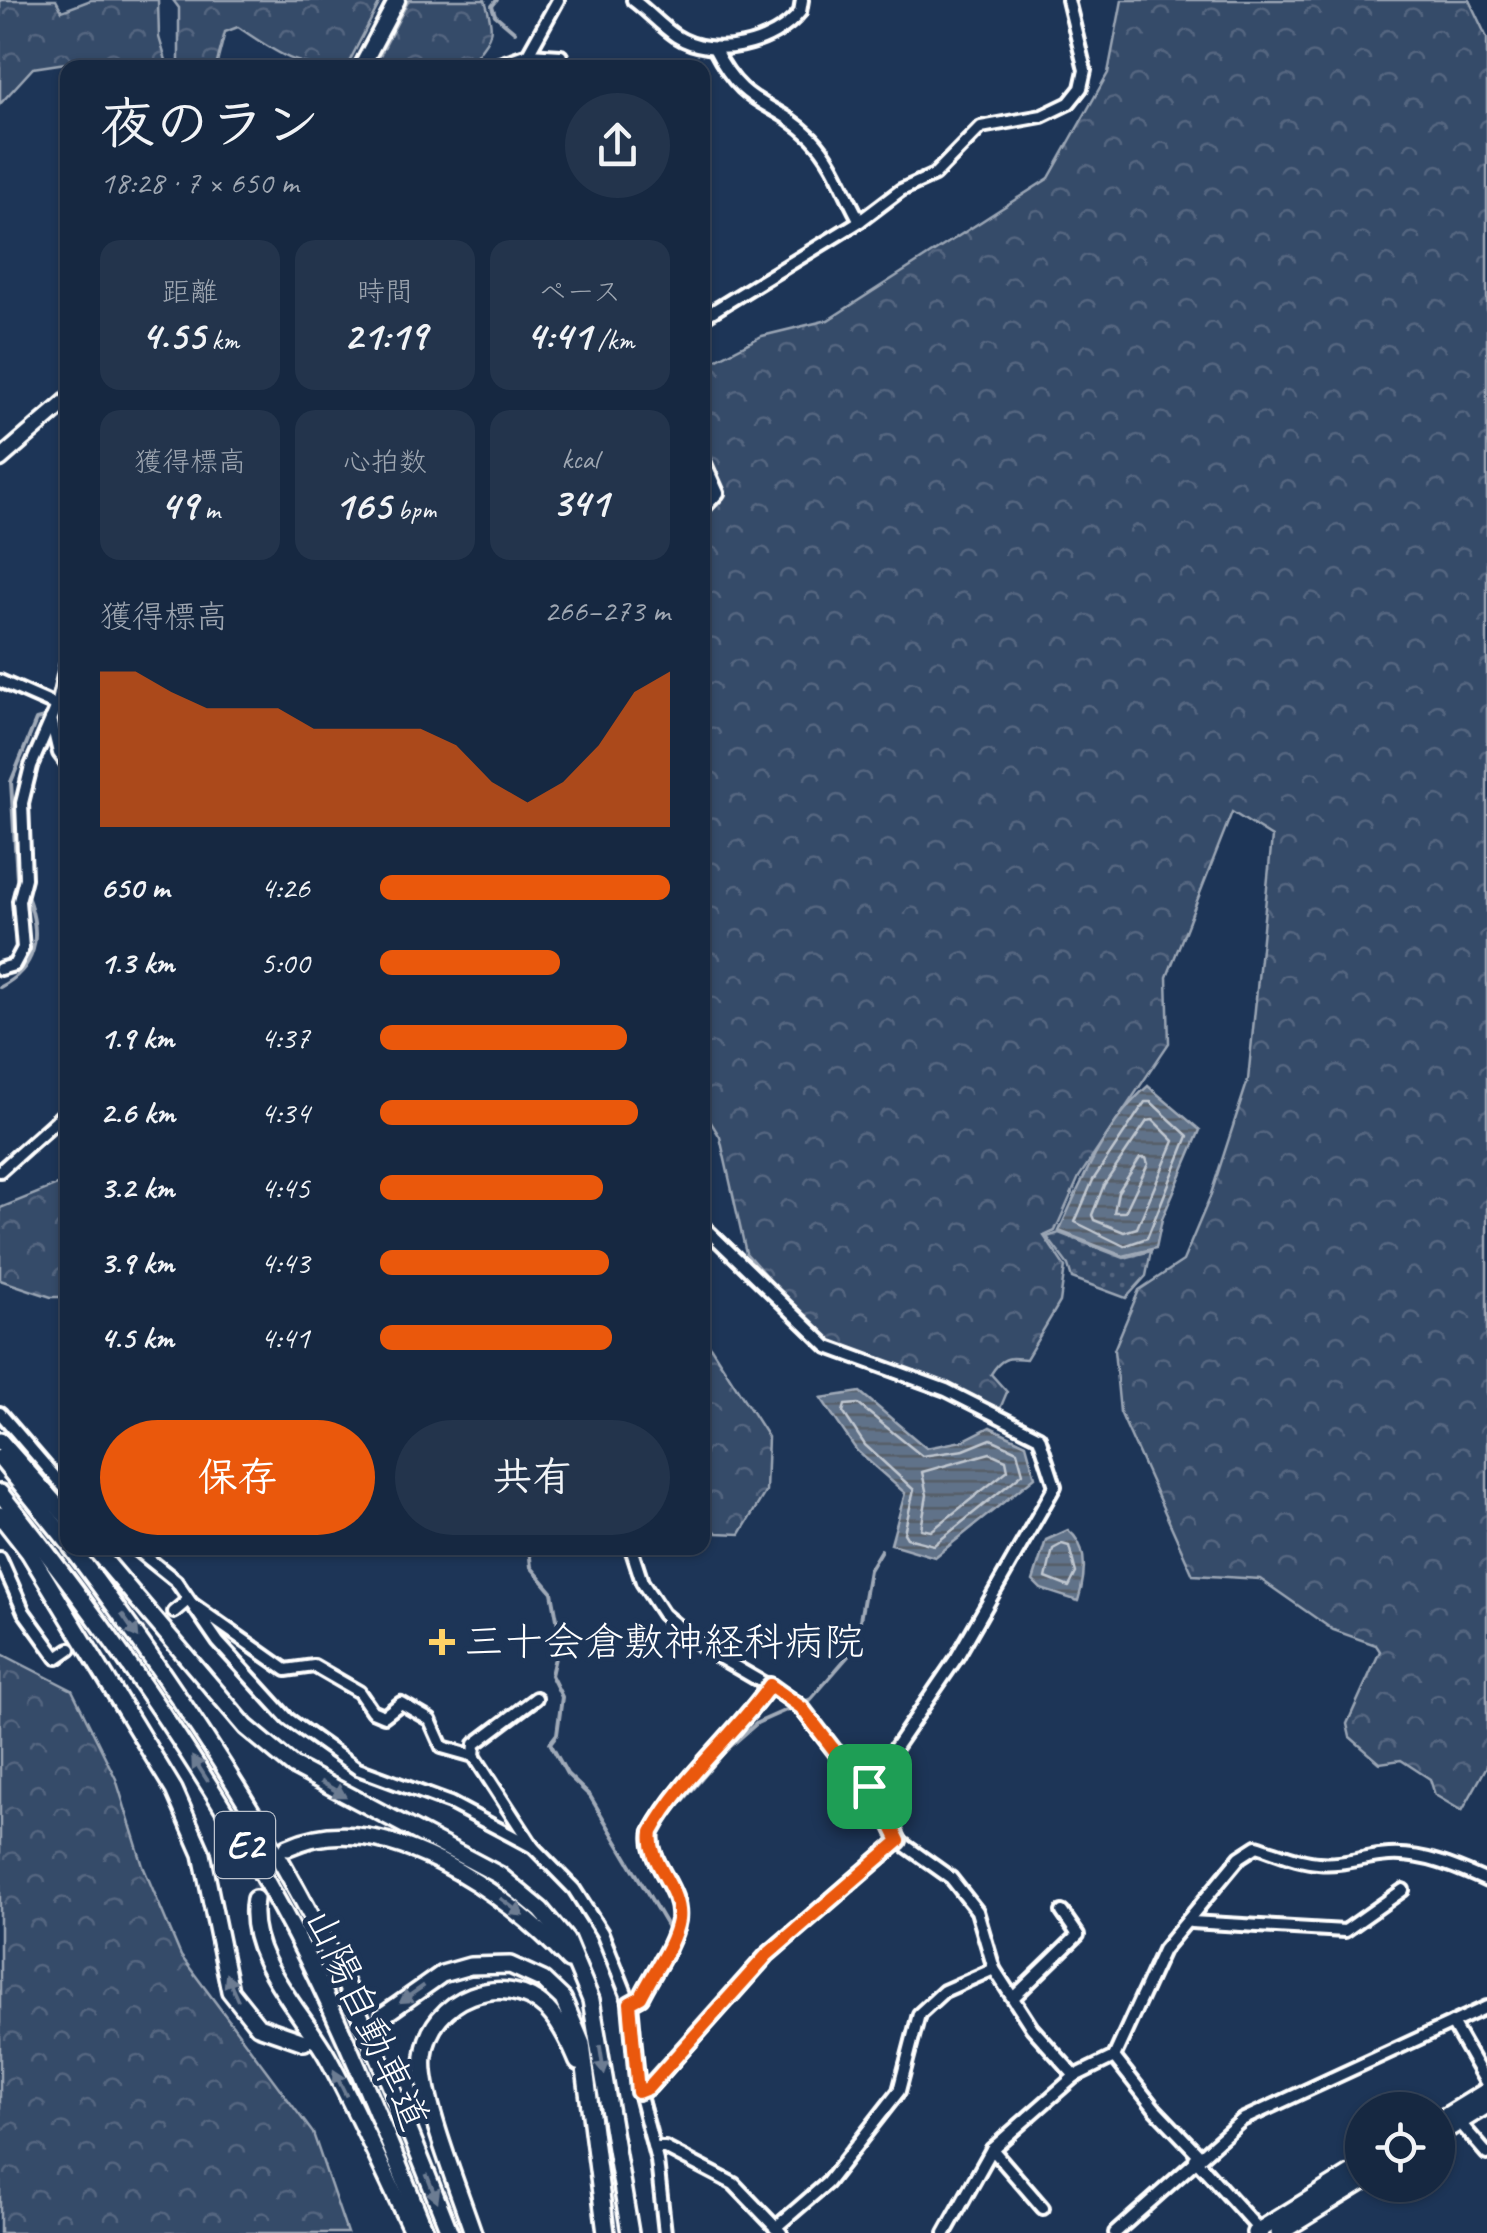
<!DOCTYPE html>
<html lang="ja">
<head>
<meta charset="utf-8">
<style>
  :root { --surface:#162841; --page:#23344c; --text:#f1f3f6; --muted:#9ea6b1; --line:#35445a; --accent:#ea580c }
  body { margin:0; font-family:Caveat,"Klee One",sans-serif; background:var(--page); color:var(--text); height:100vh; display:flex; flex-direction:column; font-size:38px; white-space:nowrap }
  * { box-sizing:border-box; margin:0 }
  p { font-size:32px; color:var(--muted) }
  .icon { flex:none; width:55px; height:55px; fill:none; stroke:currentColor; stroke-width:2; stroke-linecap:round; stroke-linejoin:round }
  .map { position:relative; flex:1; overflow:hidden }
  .panel { position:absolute; left:60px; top:60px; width:650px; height:1495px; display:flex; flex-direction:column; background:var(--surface); border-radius:20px; box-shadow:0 2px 8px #0004,0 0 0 2px var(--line) }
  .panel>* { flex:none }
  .controls { position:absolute; left:1345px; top:2092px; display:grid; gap:20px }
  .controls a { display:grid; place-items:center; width:110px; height:110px; border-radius:50%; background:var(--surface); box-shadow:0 2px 8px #0004,0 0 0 2px var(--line); font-size:50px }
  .pin { position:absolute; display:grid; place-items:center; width:85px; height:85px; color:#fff; margin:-42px; border-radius:20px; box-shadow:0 5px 15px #0006 }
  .round { display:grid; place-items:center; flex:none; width:105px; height:105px; border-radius:52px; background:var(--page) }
  .summary { display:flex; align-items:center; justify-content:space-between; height:170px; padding:0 40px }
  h1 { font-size:55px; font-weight:600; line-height:75px }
  .figures { display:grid; grid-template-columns:repeat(3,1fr); gap:15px; height:170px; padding:10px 40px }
  .figures div { display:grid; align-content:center; border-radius:20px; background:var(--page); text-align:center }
  .figures b { font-size:42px; font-weight:600 }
  .figures small { font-size:28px; font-weight:400 }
  .figures p { font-size:28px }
  .chart { height:280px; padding:20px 40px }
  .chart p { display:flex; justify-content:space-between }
  .chart svg { width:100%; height:180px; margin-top:10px; fill:var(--accent); opacity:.7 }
  .cta { display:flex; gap:20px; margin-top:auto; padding:20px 40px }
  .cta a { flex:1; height:115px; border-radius:60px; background:var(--accent); color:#fff; font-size:40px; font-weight:600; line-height:115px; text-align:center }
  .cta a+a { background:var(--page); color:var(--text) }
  ul { padding:0 40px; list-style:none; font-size:32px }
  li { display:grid; grid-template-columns:160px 120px 1fr; align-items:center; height:75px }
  li i { height:25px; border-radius:12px; background:var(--accent) }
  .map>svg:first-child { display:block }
  .grass { fill:url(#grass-dots); stroke:#9aa5b4; stroke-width:2.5 }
  .forest { fill:url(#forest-crowns); stroke:#9aa5b4; stroke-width:2.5 }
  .water { fill:url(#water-rules); stroke:#a0aab8; stroke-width:2.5 }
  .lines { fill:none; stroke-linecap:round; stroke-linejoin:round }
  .shore { stroke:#c0c7d0; stroke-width:2.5 }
  .stream { stroke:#a0aab8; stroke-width:4 }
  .minor-tunnel { stroke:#344968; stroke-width:10; stroke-dasharray:10 5; stroke-linecap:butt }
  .highway-tunnel { stroke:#344968; stroke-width:15; stroke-dasharray:15 8; stroke-linecap:butt }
  .minor-casing { stroke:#fff; stroke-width:18 }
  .major-casing { stroke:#fff; stroke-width:21 }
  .highway-casing { stroke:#fff; stroke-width:22 }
  .minor { stroke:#1d3557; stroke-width:10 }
  .major { stroke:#1d3557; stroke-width:14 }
  .highway { stroke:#1d3557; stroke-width:15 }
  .oneway { fill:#6c7c92 }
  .route-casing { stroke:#fff; stroke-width:20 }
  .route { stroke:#ea580c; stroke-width:12 }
  .poi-dot { fill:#ffd166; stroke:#1d3557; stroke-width:4 }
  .labels { text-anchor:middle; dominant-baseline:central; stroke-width:10; stroke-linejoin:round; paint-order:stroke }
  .shield { fill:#1d3557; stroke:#bbc2cd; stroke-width:2.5 }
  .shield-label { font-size:38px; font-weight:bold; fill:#fff }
  .poi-label { font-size:40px; fill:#fff; stroke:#1d3557; text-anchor:start }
  .street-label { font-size:40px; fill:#fff; stroke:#1d3557 }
</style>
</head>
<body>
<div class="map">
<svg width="1487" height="2233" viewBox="0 0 1487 2233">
  <defs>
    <pattern id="grass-dots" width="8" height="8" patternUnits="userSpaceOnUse" patternTransform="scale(2.5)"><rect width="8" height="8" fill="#364b69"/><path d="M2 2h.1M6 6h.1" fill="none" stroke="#546680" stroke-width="1.8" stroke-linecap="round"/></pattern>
    <pattern id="forest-crowns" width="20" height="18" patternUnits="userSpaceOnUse" patternTransform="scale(2.5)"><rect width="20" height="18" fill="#364b69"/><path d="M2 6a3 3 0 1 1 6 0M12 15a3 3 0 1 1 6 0" fill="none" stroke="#546680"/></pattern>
    <pattern id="water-rules" width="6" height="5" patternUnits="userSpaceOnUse" patternTransform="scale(2.5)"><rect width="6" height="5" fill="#617289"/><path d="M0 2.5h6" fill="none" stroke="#555d67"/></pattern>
  </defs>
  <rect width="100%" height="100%" fill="#1d3557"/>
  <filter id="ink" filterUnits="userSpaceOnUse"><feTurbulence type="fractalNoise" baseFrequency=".01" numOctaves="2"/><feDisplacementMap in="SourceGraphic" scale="20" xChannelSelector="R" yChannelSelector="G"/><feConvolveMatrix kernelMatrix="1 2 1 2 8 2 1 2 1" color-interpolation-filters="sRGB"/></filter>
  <g filter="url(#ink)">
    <!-- grass -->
    <path class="grass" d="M1059,1233L1124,1258L1151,1251L1146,1276L1126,1298L1072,1278L1068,1265L1047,1237Z"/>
    <!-- forest -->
    <g class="forest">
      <path d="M0,0H56L62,11L91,0H158L159,37L168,67H104L92,59L33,68L0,104Z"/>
      <path d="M173,0H381L346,68C295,68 279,54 238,27L225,32L216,67H179V8Z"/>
      <path d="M409,0H485C496,36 492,34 469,65L374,67Z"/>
      <path d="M1122,0H1469L1487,38V1766L1462,1811L1435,1795L1430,1779L1401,1760L1380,1763L1350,1737L1347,1724L1380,1651L1376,1645L1333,1630L1260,1579L1193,1575L1120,1412L1114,1350L1139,1290L1183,1261L1210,1197L1248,1080L1272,837L1232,812L1167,977L1169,1043L1079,1177L1055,1231L1044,1236L1065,1267L1060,1302L1026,1359C1007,1357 1001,1358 991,1374L1007,1392L999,1411L947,1385L849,1351L813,1329L746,1253L720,1137L702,1108V367L762,336L828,320L1049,178L1108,73Z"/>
      <path d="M67,1181V1297H51L0,1280V1208Z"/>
      <path d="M703,1335L768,1437L766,1491L740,1534L717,1533L703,1518Z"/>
      <path d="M0,1653L72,1690L116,1779L143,1866L181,1956L313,2133L347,2233H0Z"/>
    </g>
    <!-- water -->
    <g class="water">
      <path d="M1148,1086L1200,1130L1162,1219L1156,1248L1123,1256L1059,1231C1081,1182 1106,1122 1148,1086Z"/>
      <path d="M860,1392L926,1448L962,1441L990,1427L1026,1444L1035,1477L935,1557L891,1544L905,1493L857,1451L821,1398Z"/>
      <path d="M1068,1530C1090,1547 1085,1578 1078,1601L1041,1589L1033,1581L1046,1540Z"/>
    </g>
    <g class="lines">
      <!-- shore -->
      <g class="shore">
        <path d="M1145,1102H1151L1188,1136L1147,1238L1124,1246L1075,1222L1093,1180Z"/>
        <path d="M1153,1120L1174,1141L1137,1228L1124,1232L1094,1220L1092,1215L1104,1185L1147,1121Z"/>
        <path d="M1146,1158L1148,1164L1125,1212H1114L1118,1192L1140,1158Z"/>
        <path d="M858,1404L922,1456L964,1450L991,1439L1017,1451L1023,1473L934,1545L907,1538L904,1533L914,1490L865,1445L843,1412L845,1405Z"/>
        <path d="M990,1453L1006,1460L1008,1470L931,1531L921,1529L927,1495L922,1472Z"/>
        <path d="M1062,1544L1069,1546L1076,1573L1069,1587L1046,1578L1053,1549Z"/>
      </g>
      <!-- stream -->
      <g class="stream">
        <path d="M497,0L492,6L495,15L515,32"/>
        <path d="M17,878L11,782L36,720L61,714L68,707"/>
        <path d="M0,987C38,967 42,935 27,896"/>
        <path d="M529,1548L531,1567L552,1592L560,1636L551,1675L562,1697L557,1734L550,1743L567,1774L590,1796L670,1931"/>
        <path d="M682,1923C693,1891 655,1864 658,1830L725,1751L757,1723L811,1699L855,1648L869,1570L881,1550"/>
        <path d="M635,1995L655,1955L663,1950"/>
        <path d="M639,2044L647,2096L664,2155L693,2168"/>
        <path d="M706,2175L726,2186L771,2233"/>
      </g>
      <!-- minor-tunnel -->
      <path class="minor-tunnel" d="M70,1649L145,1630L174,1612"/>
      <!-- highway-tunnel -->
      <g class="highway-tunnel">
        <path d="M255,1899L270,1865L287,1848"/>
        <path d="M308,2041L346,2034L384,2015"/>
      </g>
      <!-- minor casing -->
      <g class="minor-casing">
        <g id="minor">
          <path d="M633,0C648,11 661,26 676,36C713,60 774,45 800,12L802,0"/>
          <path d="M714,48C746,111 770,97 812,138C835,162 844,193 860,221"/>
          <path d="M528,54L561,56L557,68"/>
          <path d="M488,68L528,54L558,0"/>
          <path d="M702,318L860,221L901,190L934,175L981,127L1042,116L1069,103L1081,88L1085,70L1068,0"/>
          <path d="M702,457L718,493L702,510"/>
          <path d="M0,681L57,706"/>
          <path d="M51,719L59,753L68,765"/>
          <path d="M0,969L14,965L23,948L19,901L25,878L22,803L31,766L57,706L68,658"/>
          <path d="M0,1171L68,1110"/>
          <path d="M702,1225L828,1347L946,1390L1039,1437L1055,1486L957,1657L869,1786"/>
          <path d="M0,1413L68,1492"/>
          <path d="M135,1548L176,1581L218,1642L288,1719L358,1769L450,1803L533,1847L574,1889L602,1933L630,2003L639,2092L657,2161L665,2233"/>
          <path d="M631,1548L642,1582L663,1614L705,1649L796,1702L847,1767L879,1798L899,1841L951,1878L977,1911L994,1969L1032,2028L1075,2076L1114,2057L1163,1950L1240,1857L1257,1846C1277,1852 1298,1862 1318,1863C1343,1866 1365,1856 1389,1855C1423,1853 1456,1867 1487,1881"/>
          <path d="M0,1558L24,1612L57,1658L70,1649"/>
          <path d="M188,1601L286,1670L314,1666L359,1692L372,1711L384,1716L401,1703L430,1720L442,1747L474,1756L533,1847"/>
          <path d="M174,1612L187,1601"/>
          <path d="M474,1756L475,1744L536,1698"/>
          <path d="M1191,1922L1345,1931L1403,1890"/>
          <path d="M1013,1998L1078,1935L1062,1912"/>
          <path d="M630,2003L641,1997C652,1974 674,1945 678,1920C682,1887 647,1864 651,1832C682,1776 735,1736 770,1685"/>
          <path d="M1452,2023L1487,2084"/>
          <path d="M1114,2057L1155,2109L1200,2156"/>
          <path d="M639,2092L651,2086L767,1955L899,1841"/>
          <path d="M1455,2117L1487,2154"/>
          <path d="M654,2148H665L734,2184L781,2233"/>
          <path d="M992,2149L1043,2208"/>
          <path d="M1195,2159L1262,2233"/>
          <path d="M775,2228L827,2183L899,2091L919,2014L944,1991L994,1969"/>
          <path d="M945,2233L992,2149L1075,2076"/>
          <path d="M1115,2233L1242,2120L1487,2007"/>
        </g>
      </g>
      <!-- major casing -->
      <g class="major-casing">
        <g id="major">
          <path d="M361,68L397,0"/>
          <path d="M0,459L68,400"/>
        </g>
      </g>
      <!-- highway casing -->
      <g class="highway-casing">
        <g id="highway">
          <path d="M0,1441L68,1518"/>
          <path d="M0,1458L68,1542"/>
          <path d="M0,1493C111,1632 212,1777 295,1934C345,2031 385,2132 426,2233"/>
          <path d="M0,1515L29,1552L174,1790L202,1854L230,1991L258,2026L304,2042"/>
          <path d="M72,1548C162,1668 246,1792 316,1925C368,2025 409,2129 450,2233"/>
          <path d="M94,1548L246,1727L293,1766L499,1875L541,1910L566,1940L591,2000L630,2233"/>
          <path d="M288,1847C383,1803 506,1893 569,1960"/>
          <path d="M255,1899C245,1957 302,2011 328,2058C359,2115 385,2175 413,2233"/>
          <path d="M384,2015L442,1974L470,1966L510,1965L543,1980L563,1999L582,2044L606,2233"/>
          <path d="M1438,2121L1487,2091"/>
          <path d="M1438,2135L1487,2105"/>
          <path d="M473,2233C460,2193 419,2094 424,2056C430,1998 504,1969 547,2009C560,2022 571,2045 578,2062"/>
          <path d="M1255,2233L1362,2167"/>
          <path d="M1279,2233L1362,2182"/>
        </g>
      </g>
      <!-- minor -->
      <use href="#minor" class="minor"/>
      <!-- major -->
      <use href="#major" class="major"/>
      <!-- highway -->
      <use href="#highway" class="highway"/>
    </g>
    <!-- one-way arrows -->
    <defs><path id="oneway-solid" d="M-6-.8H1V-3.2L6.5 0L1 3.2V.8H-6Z" transform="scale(2.5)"/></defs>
    <g class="oneway">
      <use href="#oneway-solid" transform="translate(130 1626) rotate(55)"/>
      <use href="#oneway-solid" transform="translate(200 1769) rotate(-123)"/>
      <use href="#oneway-solid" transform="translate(333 1789) rotate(30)"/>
      <use href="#oneway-solid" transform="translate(512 1907) rotate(37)"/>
      <use href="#oneway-solid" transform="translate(232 1987) rotate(-114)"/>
      <use href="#oneway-solid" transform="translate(412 1994) rotate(145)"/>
      <use href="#oneway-solid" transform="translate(602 2060) rotate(81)"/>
      <use href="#oneway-solid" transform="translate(340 2083) rotate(-116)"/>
      <use href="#oneway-solid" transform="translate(432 2188) rotate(68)"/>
    </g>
  </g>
  <g class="lines" filter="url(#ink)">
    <!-- route casing -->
    <g class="route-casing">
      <path id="route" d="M770,1685L802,1708L847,1767L878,1798L899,1841L767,1955L648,2088L638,2092L630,2003L641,1997C652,1974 674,1945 678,1920C682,1887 647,1864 652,1832C680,1779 736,1734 770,1685Z"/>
    </g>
    <!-- route -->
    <use href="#route" class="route"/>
  </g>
  <!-- markers -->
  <path class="poi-dot" d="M437 1627h10v10h10v10h-10v10h-10v-10h-10v-10h10z"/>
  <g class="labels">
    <!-- shield labels -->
    <rect class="shield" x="215" y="1812" width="60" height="66" rx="8"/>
    <g class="shield-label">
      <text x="245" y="1845">E2</text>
    </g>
    <!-- poi labels -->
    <g class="poi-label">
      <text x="464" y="1642">三十会倉敷神経科病院</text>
    </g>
    <!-- street labels -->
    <g class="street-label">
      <text transform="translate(367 2019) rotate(65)">山陽自動車道</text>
    </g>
  </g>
</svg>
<div class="controls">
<a><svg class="icon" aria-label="locate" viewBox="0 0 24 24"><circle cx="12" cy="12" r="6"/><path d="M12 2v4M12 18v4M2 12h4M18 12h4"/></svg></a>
</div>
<div class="pin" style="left:869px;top:1786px;background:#1e9e55"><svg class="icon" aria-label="arrive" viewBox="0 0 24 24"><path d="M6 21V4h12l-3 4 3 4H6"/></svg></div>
<section class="panel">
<div class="summary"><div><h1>夜のラン</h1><p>18:28 · 7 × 650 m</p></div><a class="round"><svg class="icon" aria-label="share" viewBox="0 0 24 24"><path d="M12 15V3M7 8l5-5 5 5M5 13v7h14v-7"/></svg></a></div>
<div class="figures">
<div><p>距離</p><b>4.55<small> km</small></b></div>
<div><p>時間</p><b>21:19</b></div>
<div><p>ペース</p><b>4:41<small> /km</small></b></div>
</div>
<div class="figures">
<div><p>獲得標高</p><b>49<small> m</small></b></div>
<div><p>心拍数</p><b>165<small> bpm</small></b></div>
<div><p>kcal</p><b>341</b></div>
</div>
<div class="chart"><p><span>獲得標高</span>266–273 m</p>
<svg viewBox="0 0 160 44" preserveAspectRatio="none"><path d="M0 44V6L10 6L20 11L30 15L40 15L50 15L60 20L70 20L80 20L90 20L100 24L110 33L120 38L130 33L140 24L150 11L160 6V44z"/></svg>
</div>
<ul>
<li><b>650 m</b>4:26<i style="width:100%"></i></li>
<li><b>1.3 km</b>5:00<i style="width:62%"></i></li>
<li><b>1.9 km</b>4:37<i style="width:85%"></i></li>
<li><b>2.6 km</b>4:34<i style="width:89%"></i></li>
<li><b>3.2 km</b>4:45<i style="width:77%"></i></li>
<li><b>3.9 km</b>4:43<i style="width:79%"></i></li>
<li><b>4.5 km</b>4:41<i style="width:80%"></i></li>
</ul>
<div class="cta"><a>保存</a><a>共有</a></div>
</section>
</div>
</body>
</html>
